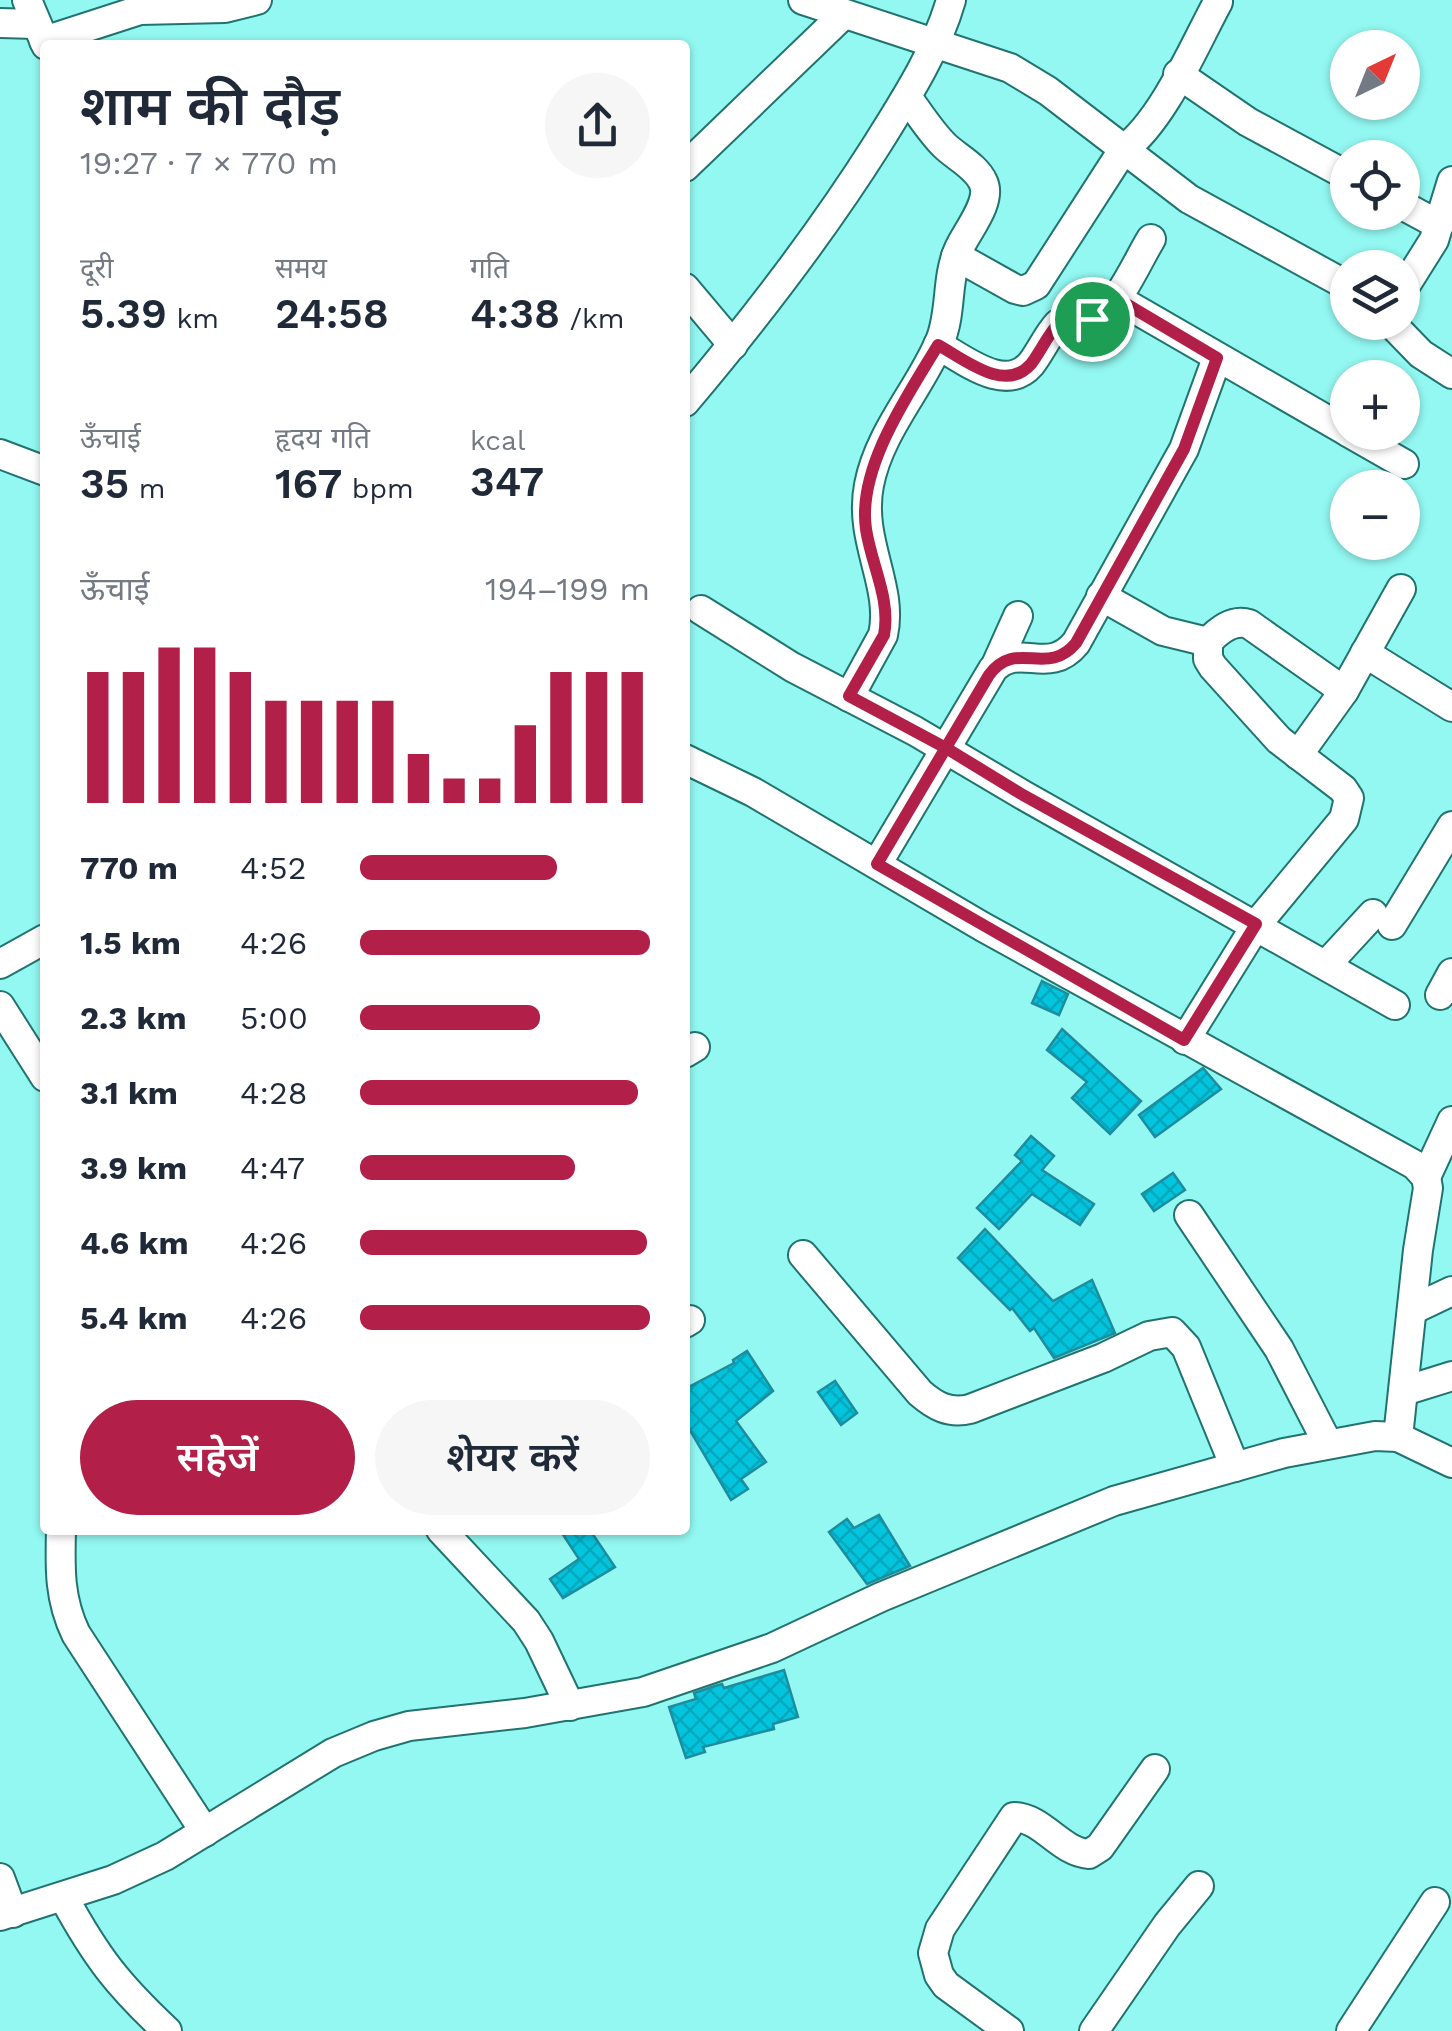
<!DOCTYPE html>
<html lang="hi">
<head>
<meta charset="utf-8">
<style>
  :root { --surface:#fff; --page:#f6f6f7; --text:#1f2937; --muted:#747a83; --accent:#b2204a }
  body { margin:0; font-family:"Work Sans","Noto Sans Devanagari",sans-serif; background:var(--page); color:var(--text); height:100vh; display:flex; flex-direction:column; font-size:38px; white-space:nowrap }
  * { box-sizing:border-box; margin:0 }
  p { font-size:32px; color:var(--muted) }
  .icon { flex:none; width:55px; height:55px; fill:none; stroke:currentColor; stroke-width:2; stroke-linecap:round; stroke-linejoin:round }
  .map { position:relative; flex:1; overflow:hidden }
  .sheet { position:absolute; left:40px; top:40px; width:650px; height:1495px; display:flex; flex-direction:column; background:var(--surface); border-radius:10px; box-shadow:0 2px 8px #0004 }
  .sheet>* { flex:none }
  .needle { width:65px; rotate:43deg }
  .buttons { position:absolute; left:1330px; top:30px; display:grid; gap:20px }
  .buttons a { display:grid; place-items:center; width:90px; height:90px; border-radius:50%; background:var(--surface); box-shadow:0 2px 8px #0004; font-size:50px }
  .pin { position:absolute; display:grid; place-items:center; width:85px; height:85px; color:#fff; margin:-42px; border:5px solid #fff; border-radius:50%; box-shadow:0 2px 10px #0007 }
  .round { display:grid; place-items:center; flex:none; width:105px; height:105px; border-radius:52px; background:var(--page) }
  .summary { display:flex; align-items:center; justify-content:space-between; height:170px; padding:0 40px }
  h1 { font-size:55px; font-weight:600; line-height:75px }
  .figures { display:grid; grid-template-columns:repeat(3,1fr); gap:15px; height:170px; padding:10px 40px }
  .figures div { display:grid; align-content:center }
  .figures b { font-size:42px; font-weight:600 }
  .figures small { font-size:28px; font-weight:400 }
  .figures p { font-size:28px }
  .chart { height:280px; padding:20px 40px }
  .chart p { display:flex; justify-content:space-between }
  .chart svg { width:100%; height:180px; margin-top:10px; stroke:var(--accent); stroke-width:6 }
  .button { display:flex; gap:20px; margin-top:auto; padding:20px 40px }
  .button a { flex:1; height:115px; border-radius:60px; background:var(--accent); color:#fff; font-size:40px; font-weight:600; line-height:115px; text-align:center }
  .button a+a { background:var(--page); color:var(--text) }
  ul { padding:0 40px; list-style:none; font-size:32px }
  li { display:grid; grid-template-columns:160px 120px 1fr; align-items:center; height:75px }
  li i { height:25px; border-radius:12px; background:var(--accent) }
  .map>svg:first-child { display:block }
  .building { fill:url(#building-cross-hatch); stroke:#1e8c9d; stroke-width:2.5 }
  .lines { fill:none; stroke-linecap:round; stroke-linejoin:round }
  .minor-casing { stroke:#21736f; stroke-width:32 }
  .minor { stroke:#fff; stroke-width:28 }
  .route-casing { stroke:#fff; stroke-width:20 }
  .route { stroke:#b2204a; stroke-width:12 }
</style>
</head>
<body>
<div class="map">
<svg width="1452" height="2031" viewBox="0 0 1452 2031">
  <defs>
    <pattern id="building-cross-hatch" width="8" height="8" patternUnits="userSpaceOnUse" patternTransform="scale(2.5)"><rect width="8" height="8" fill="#03c4dd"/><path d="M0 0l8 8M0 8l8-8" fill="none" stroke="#03a8bd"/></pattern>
  </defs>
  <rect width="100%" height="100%" fill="#93f8f2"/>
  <!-- building -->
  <g class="building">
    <path d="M1042,981L1068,994L1059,1015L1032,1003Z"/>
    <path d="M1062,1029L1141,1101L1110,1134L1072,1098L1087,1082L1047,1050Z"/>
    <path d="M1203,1068L1221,1089L1155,1137L1139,1115Z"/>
    <path d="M1031,1136L1054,1156L1042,1170L1094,1204L1080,1225L1032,1194L999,1229L977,1208L1022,1161L1015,1155Z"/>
    <path d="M1173,1173L1185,1190L1154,1211L1142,1194Z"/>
    <path d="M985,1229L1053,1301L1092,1280L1115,1333L1054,1358L1034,1328L1030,1331L1012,1308L1010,1310L958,1258Z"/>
    <path d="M747,1351L773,1391L736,1421L766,1462L741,1479L748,1489L731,1500L685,1422V1389L734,1363L733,1360Z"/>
    <path d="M835,1381L857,1413L841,1425L818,1392Z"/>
    <path d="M879,1515L910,1566L867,1584L829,1532L847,1519L854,1528Z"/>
    <path d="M560,1530H590L615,1567L563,1598L550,1579L579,1559Z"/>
    <path d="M784,1670L798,1717L773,1724L774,1729L703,1747L705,1752L686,1758L669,1707L696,1699L694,1693L715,1686L722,1684L724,1688Z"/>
  </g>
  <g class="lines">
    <!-- minor casing -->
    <g class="minor-casing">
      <g id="minor">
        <path d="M27,0L46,45"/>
        <path d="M803,0L1010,68L1048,91L1189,199L1348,286"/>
        <path d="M0,23L36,24"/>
        <path d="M44,41L140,10L225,8L257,0"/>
        <path d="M1178,74L1248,122L1348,176"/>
        <path d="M685,167L844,14"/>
        <path d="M1402,205L1439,225"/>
        <path d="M956,256L1015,289L1023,291L1036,285L1123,150C1163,121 1194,46 1218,2"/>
        <path d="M685,288L733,345"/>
        <path d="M1402,291L1434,240L1452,181"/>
        <path d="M1116,298L1348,432"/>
        <path d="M1390,322L1421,354L1452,374"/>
        <path d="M938,345C964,359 1005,394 1031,364C1041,351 1047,336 1058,324C1070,319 1085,323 1097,318C1117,309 1139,258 1151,239"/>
        <path d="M685,402C755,319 820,235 878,143C906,98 936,52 951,0"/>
        <path d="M1348,432L1404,464"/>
        <path d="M0,454L45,471"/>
        <path d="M1101,596L1163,631L1208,642"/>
        <path d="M701,610L792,667L915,731L1023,795L1395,1005"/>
        <path d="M1365,653L1452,707"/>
        <path d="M996,665L1018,616"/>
        <path d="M849,697L883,635C894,586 858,541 869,485C879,432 919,390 940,341C952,312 946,280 958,251C965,233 993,202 983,182C976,166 956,157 944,145C930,131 919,113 907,97"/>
        <path d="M1298,755L1344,691L1401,589"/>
        <path d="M685,759L753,792L983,927L1415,1165L1426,1177L1428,1188L1418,1250L1398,1437"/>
        <path d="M877,864L993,669C1020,641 1048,677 1076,643L1184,449L1217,358"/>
        <path d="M1392,925L1452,826"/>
        <path d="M0,964L45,939"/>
        <path d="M1326,965L1373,914"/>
        <path d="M1440,995L1452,973"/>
        <path d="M0,1006L45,1077"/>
        <path d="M1185,1040L1257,924L1344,819L1349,798L1343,789L1279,740L1213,667L1208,659V642C1218,631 1233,619 1249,624L1344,691"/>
        <path d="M685,1053L695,1047"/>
        <path d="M1426,1177L1452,1121"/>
        <path d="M1189,1215L1279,1349L1328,1444"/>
        <path d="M803,1255L920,1393C935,1406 949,1414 970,1409L1103,1358L1149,1336L1172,1332L1186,1347L1235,1467"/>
        <path d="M1414,1309L1452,1291"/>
        <path d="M685,1323L690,1320"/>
        <path d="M1404,1391L1452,1376"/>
        <path d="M61,1530C60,1568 59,1599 76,1634L205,1832"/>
        <path d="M441,1530L526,1621L539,1641L570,1706"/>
        <path d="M0,1878L13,1913"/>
        <path d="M64,1898C97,1958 117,1984 167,2031"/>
        <path d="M0,1916L113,1880L165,1856L333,1753L374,1736L409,1726L525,1713L643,1692L772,1648L881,1597L1114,1501L1284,1453L1375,1436L1398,1437L1452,1463"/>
        <path d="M1009,2031L946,1985L939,1975L933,1953L940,1929L1014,1817C1043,1818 1060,1852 1089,1854L1100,1847L1155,1769"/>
        <path d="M1094,2031L1167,1925L1199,1886"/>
        <path d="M1351,2031L1435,1902"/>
      </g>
    </g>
    <!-- minor -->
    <use href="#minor" class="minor"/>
  </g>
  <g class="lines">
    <!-- route casing -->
    <g class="route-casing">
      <path id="route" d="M1092,319L1058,324C1047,336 1041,351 1031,364C1005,394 964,359 938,345C908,395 857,468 866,529C871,564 891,599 884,635L849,696L946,748L1023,795L1256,924L1184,1040L877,864L989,675C1016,638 1047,678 1076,643L1184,449L1217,358L1116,298L1102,314L1092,319"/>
    </g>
    <!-- route -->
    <use href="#route" class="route"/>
  </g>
</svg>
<div class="buttons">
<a><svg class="needle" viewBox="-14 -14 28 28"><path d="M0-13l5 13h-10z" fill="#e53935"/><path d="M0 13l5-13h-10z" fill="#747a83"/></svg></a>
<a><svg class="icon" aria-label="locate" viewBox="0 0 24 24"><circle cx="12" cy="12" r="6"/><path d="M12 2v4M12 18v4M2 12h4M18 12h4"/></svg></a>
<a><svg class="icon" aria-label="layers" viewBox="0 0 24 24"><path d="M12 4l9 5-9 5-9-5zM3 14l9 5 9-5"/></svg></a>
<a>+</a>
<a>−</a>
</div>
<div class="pin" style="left:1092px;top:319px;background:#1e9e55"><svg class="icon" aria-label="arrive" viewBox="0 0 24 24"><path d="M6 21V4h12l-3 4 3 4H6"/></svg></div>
<section class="sheet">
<div class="summary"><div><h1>शाम की दौड़</h1><p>19:27 · 7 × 770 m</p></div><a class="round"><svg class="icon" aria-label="share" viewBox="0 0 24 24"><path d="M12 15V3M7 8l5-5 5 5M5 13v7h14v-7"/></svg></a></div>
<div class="figures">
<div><p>दूरी</p><b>5.39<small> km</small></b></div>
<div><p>समय</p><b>24:58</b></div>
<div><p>गति</p><b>4:38<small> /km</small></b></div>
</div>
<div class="figures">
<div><p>ऊँचाई</p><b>35<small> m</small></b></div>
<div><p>हृदय गति</p><b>167<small> bpm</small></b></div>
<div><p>kcal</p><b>347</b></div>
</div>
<div class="chart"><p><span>ऊँचाई</span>194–199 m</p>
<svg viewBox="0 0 160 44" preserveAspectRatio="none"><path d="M5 44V12M15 44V12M25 44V6M35 44V6M45 44V12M55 44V19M65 44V19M75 44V19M85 44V19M95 44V32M105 44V38M115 44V38M125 44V25M135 44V12M145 44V12M155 44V12"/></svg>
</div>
<ul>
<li><b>770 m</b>4:52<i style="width:68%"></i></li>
<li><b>1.5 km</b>4:26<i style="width:100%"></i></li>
<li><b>2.3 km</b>5:00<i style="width:62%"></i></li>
<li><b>3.1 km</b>4:28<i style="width:96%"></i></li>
<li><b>3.9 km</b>4:47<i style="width:74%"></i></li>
<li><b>4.6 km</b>4:26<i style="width:99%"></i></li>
<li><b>5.4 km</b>4:26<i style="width:100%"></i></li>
</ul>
<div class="button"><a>सहेजें</a><a>शेयर करें</a></div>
</section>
</div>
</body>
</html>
